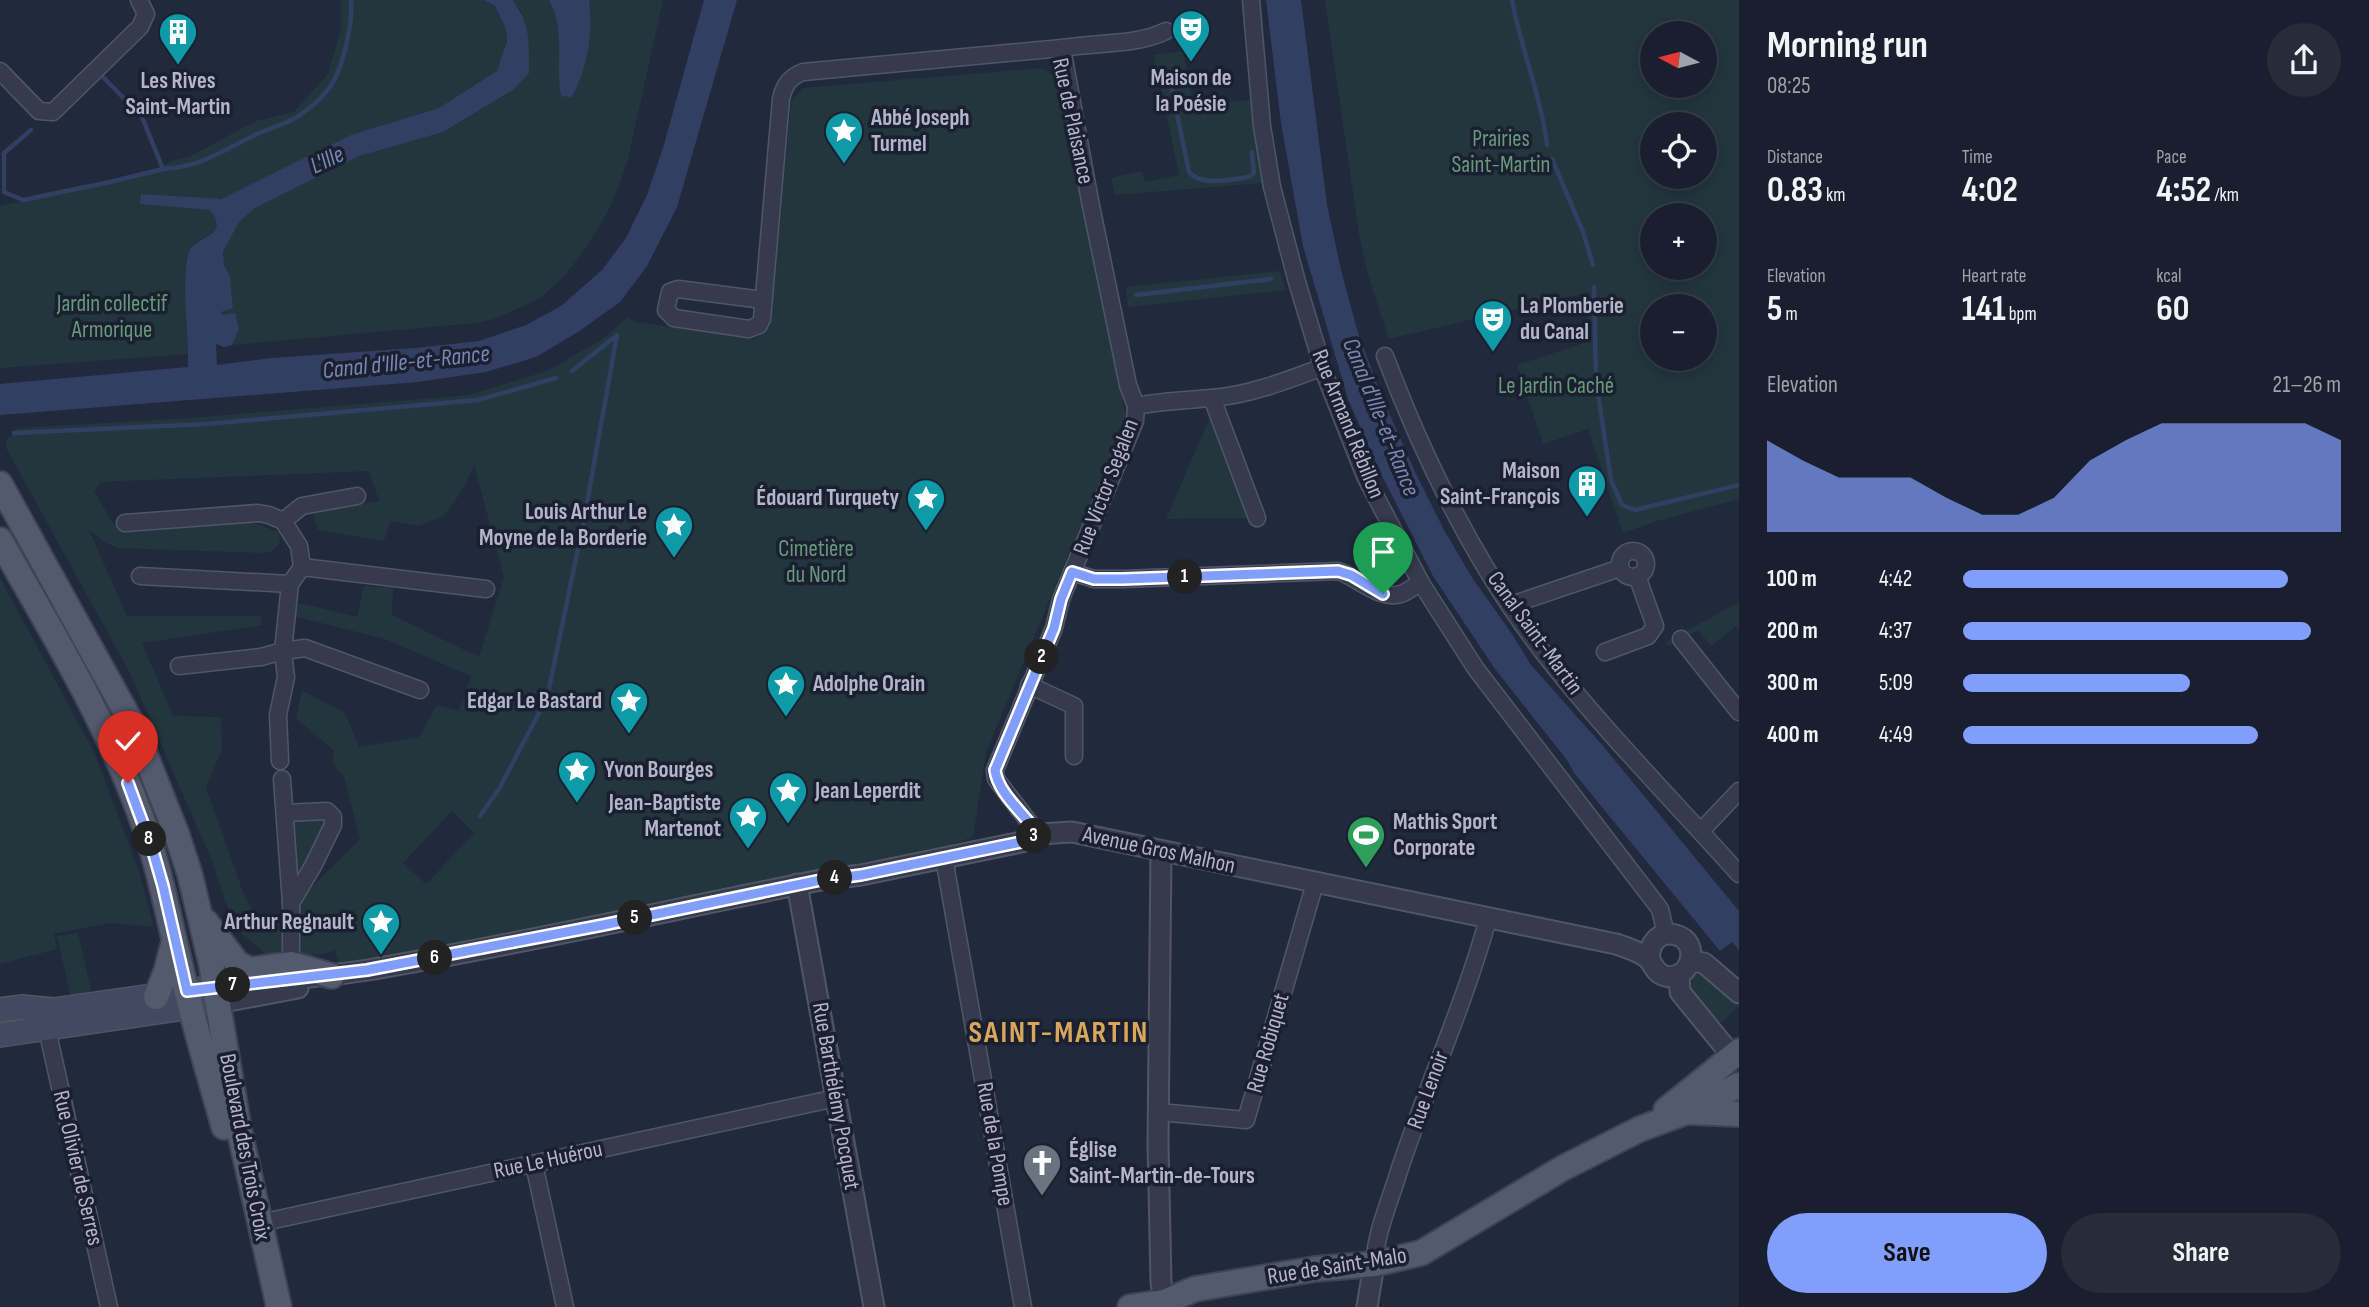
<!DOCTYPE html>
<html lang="en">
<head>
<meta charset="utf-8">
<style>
  :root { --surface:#191f2e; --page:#262c3a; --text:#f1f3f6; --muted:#9fa2aa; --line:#373d4a; --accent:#819efd }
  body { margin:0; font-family:"Sofia Sans Condensed",sans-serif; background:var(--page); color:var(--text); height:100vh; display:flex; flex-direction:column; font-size:26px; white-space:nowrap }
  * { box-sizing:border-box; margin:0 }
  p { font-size:23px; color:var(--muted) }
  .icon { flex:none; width:38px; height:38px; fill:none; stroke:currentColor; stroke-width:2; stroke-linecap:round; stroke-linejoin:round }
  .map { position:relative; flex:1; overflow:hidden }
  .panel { display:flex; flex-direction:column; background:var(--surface); width:630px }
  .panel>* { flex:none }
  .needle { width:46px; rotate:277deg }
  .fabs { position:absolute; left:1640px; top:21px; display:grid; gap:14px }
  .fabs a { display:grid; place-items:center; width:77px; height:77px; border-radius:50%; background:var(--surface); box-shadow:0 4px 18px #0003,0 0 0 2px var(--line); font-size:35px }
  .pin { position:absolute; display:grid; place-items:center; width:60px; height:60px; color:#fff; margin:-72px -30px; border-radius:50% 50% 50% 0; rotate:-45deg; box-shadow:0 0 7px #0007 }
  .pin .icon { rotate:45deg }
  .km { position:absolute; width:35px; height:35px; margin:-18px; border-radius:50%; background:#222; color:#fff; font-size:19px; line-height:35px; text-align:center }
  .round { display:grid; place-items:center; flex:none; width:74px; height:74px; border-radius:37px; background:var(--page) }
  .headline { display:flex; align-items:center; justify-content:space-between; height:119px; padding:0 28px }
  h1 { font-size:38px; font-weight:700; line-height:52px }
  .metrics { display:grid; grid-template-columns:repeat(3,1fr); gap:10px; height:119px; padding:7px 28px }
  .metrics div { display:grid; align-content:center }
  .metrics b { font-size:35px; font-weight:700 }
  .metrics small { font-size:19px; font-weight:400 }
  .metrics p { font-size:19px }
  .chart { height:196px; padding:14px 28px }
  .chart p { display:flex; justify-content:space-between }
  .chart svg { width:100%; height:126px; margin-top:7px; fill:var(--accent); opacity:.7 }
  .action { display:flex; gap:14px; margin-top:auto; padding:14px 28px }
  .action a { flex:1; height:80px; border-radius:42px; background:var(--accent); color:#111; font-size:28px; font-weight:700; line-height:80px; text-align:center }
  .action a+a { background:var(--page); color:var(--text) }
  ul { padding:0 28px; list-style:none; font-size:23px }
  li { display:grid; grid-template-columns:112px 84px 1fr; align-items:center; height:52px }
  li i { height:18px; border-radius:9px; background:var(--accent) }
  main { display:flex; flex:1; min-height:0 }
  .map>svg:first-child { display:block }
  .green { fill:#23363e; fill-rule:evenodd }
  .water { fill:#323f63 }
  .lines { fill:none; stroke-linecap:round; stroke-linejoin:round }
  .stream { stroke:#323f63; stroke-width:4.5 }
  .minor-casing { stroke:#515667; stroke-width:19 }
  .tertiary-casing { stroke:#515667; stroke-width:23 }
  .secondary-casing { stroke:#515667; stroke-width:26 }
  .primary-casing { stroke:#3f4455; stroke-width:28 }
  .minor { stroke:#353b4d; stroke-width:16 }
  .tertiary { stroke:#353b4d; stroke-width:19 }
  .secondary { stroke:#434960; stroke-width:23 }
  .primary { stroke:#535a6d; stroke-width:24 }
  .route-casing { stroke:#fff; stroke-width:14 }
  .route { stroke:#819efd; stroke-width:9 }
  .labels { text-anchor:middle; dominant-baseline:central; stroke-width:7; stroke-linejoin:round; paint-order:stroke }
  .poi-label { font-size:23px; font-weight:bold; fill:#b1b6c8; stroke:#1b2031; text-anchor:start }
  .street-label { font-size:23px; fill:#b1b6c8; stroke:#1b2031 }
  .park-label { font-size:23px; fill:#679a7b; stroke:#1b2031 }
  .water-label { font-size:24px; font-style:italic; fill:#7787b2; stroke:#1b2031 }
  .district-label { font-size:30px; font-weight:bold; letter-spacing:2px; fill:#d9a65b; stroke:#1b2031 }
</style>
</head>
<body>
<main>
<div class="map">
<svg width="1739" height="1307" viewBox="0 0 1739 1307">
  <rect width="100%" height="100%" fill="#21293d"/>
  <!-- green -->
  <g class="green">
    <path d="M341,0H484L495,6L506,29L507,41L497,72L439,108L398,121L234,195L215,200L141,194L140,204L210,210C230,237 198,234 189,250C182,263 187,335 188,354L0,368V206L143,174L174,160L189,157L256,121L294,112L328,74L341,29Z"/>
    <path d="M513,0H663L628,159L617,191L607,213L584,251L566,274L541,298L494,319L475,323L232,345L239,329L222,315L221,311L233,308L230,276L224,265L223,252L239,222L255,208L359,156L443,132L513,89L522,13Z"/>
    <path d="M1325,0H1739V499L1657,521L1623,533L1588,429L1543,444L1517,365L1587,342L1589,292L1389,339L1368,275L1359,234ZM1652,33H1704V86H1652ZM1652,124H1704V177H1652ZM1652,215H1704V268H1652ZM1652,306H1704V359H1652Z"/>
    <path d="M1183,51L1193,105L1251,100L1263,183L1115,195L1111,178L1142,171L1145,182L1179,175L1154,55Z"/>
    <path d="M1043,68L1057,79L1126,417L986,752L973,837L949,845L340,969L335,950L324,954L272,959L239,931L226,903L212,861L130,673L6,448V441L17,428L178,419L469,395L547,371L601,340L627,318L636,322L755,339L770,328L791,101L803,88ZM474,465L504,577L479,657L392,615L393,588L364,586L357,617L299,603L293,616L385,639L471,676L459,711L437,705L419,737L359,747L345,713L302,690L296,718L334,751C332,762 334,770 344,776L360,839L278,921L254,914L243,892L206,788L222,749L221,717L173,716L142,643L262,625L260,616H127L89,530L106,543L118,548L263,553L272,551L280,543L279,532L250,522L133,532L114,525L94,491L101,482L121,481L369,471L379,501L313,513L318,530L384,541L390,521L419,526L445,515L465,486ZM452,811L474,833L426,884L403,863Z"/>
    <path d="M1280,271L1286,290L1128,307L1126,287Z"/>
    <path d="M1210,418L1249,518L1166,519Z"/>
    <path d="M0,578L95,754L138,869L154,927L110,923L54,934L57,949L0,964Z"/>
    <path d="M1739,602V629L1736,626L1711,646L1698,630L1669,646L1666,642Z"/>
    <path d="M318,814L328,821L297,883L293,821L296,816Z"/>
    <path d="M78,933L92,994L71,997L57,936Z"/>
    <path d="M1699,973C1715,973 1728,993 1739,1003V1006L1721,1023C1710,1012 1677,986 1699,973Z"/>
  </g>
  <!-- water -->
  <g class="water">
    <path d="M484,0H513C531,26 529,43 529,73L514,89L443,132L359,156L255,208L239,222L223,252L224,265L230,276L233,308L221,312L222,315L235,313L239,329L232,345L224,347L216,344L217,365L271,358L416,348L479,341L526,325L561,306L602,270L626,238L647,195L663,148L704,0H737L677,207L647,266L620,302L578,332L536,357L486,372L418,382L0,415V384L188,367C189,332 181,289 188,254C192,235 232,239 210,210L140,204L141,194L221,199L351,135L439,108L497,71L507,41L506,29L495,6Z"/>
    <path d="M549,0H589C593,35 588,66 572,97L561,96C555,64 566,29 549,0Z"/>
    <path d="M1266,0H1301L1327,205L1341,270L1358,333L1381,395L1416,474L1444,530L1473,579L1512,634L1531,665L1603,746L1739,911V950L1732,942L1720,951L1574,773L1567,760L1495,669L1433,576L1379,470L1348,399L1303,246L1281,123Z"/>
  </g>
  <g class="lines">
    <!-- stream -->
    <g class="stream">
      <path d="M1512,0C1521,49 1541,96 1547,145"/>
      <path d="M1171,85L1189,172C1201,187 1231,179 1249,177L1254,173L1252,152"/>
      <path d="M31,130L4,153V192L23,200L110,182L163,169L142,117L104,78"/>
      <path d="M1552,159L1583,232L1593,265"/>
      <path d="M163,169C202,166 219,153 253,136C267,129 283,125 297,117C308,110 322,98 329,88C343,70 353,23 351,0"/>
      <path d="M1594,287L1596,380L1611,480L1622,505L1635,510L1739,485"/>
      <path d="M1136,295L1271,279"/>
      <path d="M572,371L616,336"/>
      <path d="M14,433L206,424L478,400L556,378"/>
      <path d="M480,816L499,789L547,698L584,520L617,335"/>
    </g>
    <!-- minor casing -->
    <g class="minor-casing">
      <g id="minor">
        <path d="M1251,0L1262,126L1272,187L1297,282L1325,375L1365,476L1421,583L1476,669L1660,909L1666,934"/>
        <path d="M1062,48C1096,42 1135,46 1166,31"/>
        <path d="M0,71L39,111L53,112L140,27L146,14L139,0"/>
        <path d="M763,300L678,289L670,292L666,310L674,318L749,329L759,325L762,319L781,99C784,85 790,77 803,72L1062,48L1090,201L1128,385L1136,406C1161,401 1187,400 1212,398C1250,395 1288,380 1323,367"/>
        <path d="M1385,356C1424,459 1474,562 1542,651C1603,730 1673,800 1739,874"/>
        <path d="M1212,398L1257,518"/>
        <path d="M125,523L258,513L269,515L283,521"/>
        <circle cx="1633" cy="564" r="13"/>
        <path d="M302,567L299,546L283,521L302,506L357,496"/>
        <path d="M1072,572L1094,579H1123L1338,571C1357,577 1380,601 1401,594C1407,592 1414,586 1421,583"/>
        <path d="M140,576L290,584L283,651L305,648L420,690"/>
        <path d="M290,584L302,567L486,589"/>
        <path d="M1511,605L1620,568"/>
        <path d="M1681,639L1739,712"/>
        <path d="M1605,652L1648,636L1655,626L1637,576"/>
        <path d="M179,666L261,657L283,651L286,677L278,715L280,761"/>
        <path d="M1029,685L1074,706V756"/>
        <path d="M282,779L291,903"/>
        <path d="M285,813L327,811L333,817V825L313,866L291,903V964"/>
        <path d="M1701,831L1739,791"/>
        <path d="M1038,834L996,779L995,770L1054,628L1061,599L1135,421L1136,406"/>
        <path d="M944,858L1023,1307"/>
        <path d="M47,1029L109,1307"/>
        <path d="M1159,1112L1246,1120L1315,883"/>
        <path d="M534,1164L565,1307"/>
        <path d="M260,1223L836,1098"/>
        <path d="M1374,1264C1376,1232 1390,1201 1399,1171C1427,1086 1464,1005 1488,919"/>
      </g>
    </g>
    <!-- tertiary casing -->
    <g class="tertiary-casing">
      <g id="tertiary">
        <path d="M1161,852L1158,1144L1161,1282L1164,1302"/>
        <path d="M797,884L874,1307"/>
        <path d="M1691,961L1704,963L1739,993"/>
        <path d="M1679,975L1680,992L1733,1057"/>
        <path d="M215,987C266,980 317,978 368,970C520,944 670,910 821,880L861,875L1026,841L1038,834L1072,832L1616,944C1625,947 1638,951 1646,957C1654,963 1654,973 1665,976C1691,982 1702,942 1676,935C1659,930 1648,944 1650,960"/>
        <path d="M218,1003L298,988"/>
        <path d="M1367,1307L1374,1264"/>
      </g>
    </g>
    <!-- secondary casing -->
    <g class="secondary-casing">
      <g id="secondary">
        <path d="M0,1010L21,1007L54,1010L215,987"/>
        <path d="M0,1035L218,1003"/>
      </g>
    </g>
    <!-- primary casing -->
    <g class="primary-casing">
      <g id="primary">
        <path d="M0,484L135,729L177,835L190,875L211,963L239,1129L279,1307"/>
        <path d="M0,540C50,629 105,718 140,814C159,864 168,916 181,968C193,1022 209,1074 224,1127"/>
        <path d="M206,922L237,963L250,970L291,964L332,976"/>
        <path d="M156,997L166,972L173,945"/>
        <path d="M1666,1110L1739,1051"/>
        <path d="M1690,1112L1739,1114"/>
        <path d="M1130,1307L1164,1302L1195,1289L1315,1269L1374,1264L1421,1253L1563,1168L1640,1129L1686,1112L1739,1085"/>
      </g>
    </g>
    <!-- minor -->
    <use href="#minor" class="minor"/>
    <!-- tertiary -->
    <use href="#tertiary" class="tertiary"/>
    <!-- secondary -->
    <use href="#secondary" class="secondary"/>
    <!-- primary -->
    <use href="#primary" class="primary"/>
  </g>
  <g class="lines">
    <!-- route casing -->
    <g class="route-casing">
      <path id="route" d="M128,783L153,851L163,886L187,991L367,970L603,925L821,880L861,875L1026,841L1038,834C1025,814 998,794 995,770L1054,628L1061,599L1072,572L1094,579H1123L1338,571L1351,575L1383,594"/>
    </g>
    <!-- route -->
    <use href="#route" class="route"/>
  </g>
  <!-- icons -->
  <defs>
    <g id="theatre-pin" transform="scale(2.0125)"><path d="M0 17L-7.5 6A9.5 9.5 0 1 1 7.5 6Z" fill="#0f9aa8" stroke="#1b2031"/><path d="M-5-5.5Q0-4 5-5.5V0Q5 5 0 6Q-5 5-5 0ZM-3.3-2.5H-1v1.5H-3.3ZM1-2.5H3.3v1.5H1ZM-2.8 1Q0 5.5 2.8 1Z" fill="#fff"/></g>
    <g id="building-pin" transform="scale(2.0125)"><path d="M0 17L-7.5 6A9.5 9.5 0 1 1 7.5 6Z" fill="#0f9aa8" stroke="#1b2031"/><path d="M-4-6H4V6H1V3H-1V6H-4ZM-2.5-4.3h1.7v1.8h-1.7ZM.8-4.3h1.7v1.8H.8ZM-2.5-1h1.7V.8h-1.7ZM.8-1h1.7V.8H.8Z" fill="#fff"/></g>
    <g id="sight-pin" transform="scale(2.0125)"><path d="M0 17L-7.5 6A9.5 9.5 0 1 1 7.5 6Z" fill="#0f9aa8" stroke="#1b2031"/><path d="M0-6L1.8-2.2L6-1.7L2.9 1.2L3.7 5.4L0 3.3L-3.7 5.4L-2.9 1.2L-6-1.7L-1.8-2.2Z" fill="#fff"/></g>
    <g id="stadium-pin" transform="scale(2.0125)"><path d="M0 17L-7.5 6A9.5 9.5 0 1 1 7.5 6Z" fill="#2e9e5b" stroke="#1b2031"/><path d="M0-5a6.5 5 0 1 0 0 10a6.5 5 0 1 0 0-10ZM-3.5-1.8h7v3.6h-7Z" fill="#fff"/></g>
    <g id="church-pin" transform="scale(2.0125)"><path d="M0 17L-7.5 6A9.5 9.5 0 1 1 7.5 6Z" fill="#6b7280" stroke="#1b2031"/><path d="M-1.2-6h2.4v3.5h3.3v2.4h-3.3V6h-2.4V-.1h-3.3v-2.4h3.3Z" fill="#fff"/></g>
  </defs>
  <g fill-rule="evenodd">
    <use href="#theatre-pin" x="1191" y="29"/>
    <use href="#building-pin" x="178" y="32"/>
    <use href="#sight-pin" x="844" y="131"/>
    <use href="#theatre-pin" x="1493" y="319"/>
    <use href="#building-pin" x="1587" y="484"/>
    <use href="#sight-pin" x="926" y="498"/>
    <use href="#sight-pin" x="674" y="525"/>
    <use href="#sight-pin" x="786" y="684"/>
    <use href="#sight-pin" x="629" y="701"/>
    <use href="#sight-pin" x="577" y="770"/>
    <use href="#sight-pin" x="788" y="791"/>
    <use href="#sight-pin" x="748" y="816"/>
    <use href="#stadium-pin" x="1366" y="835"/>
    <use href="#sight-pin" x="381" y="922"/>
    <use href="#church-pin" x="1042" y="1163"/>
  </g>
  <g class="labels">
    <!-- poi labels -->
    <g class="poi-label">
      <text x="1191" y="78" text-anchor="middle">Maison de<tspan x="1191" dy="26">la Poésie</tspan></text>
      <text x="178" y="81" text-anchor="middle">Les Rives<tspan x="178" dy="26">Saint-Martin</tspan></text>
      <text x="871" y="118">Abbé Joseph<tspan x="871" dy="26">Turmel</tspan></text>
      <text x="1520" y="306">La Plomberie<tspan x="1520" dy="26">du Canal</tspan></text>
      <text x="1560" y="471" text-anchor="end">Maison<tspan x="1560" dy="26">Saint-François</tspan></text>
      <text x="899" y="498" text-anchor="end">Édouard Turquety</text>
      <text x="647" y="512" text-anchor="end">Louis Arthur Le<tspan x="647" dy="26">Moyne de la Borderie</tspan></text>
      <text x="813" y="684">Adolphe Orain</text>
      <text x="602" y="701" text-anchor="end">Edgar Le Bastard</text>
      <text x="604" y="770">Yvon Bourges</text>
      <text x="815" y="791">Jean Leperdit</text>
      <text x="721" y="803" text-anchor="end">Jean-Baptiste<tspan x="721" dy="26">Martenot</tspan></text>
      <text x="1393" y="822">Mathis Sport<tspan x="1393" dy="26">Corporate</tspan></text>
      <text x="354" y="922" text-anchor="end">Arthur Regnault</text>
      <text x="1069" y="1150">Église<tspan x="1069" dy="26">Saint-Martin-de-Tours</tspan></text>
    </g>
    <!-- street labels -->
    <g class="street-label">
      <text transform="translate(1073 121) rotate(78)">Rue de Plaisance</text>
      <text transform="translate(1348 424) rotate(68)">Rue Armand Rébillon</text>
      <text transform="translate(1106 487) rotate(-69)">Rue Victor Segalen</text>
      <text transform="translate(1535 633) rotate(54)">Canal Saint-Martin</text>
      <text transform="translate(1159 850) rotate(12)">Avenue Gros Malhon</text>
      <text transform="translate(1268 1043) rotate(-74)">Rue Robiquet</text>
      <text transform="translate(1428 1090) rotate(-70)">Rue Lenoir</text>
      <text transform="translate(836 1096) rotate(80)">Rue Barthélémy Pocquet</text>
      <text transform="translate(995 1144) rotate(80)">Rue de la Pompe</text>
      <text transform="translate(245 1147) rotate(79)">Boulevard des Trois Croix</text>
      <text transform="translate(548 1160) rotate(-12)">Rue Le Huérou</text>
      <text transform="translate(78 1168) rotate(77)">Rue Olivier de Serres</text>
      <text transform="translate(1337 1266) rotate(-9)">Rue de Saint-Malo</text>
    </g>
    <!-- park labels -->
    <g class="park-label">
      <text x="1501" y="139">Prairies<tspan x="1501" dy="26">Saint-Martin</tspan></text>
      <text x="112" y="304">Jardin collectif<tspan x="112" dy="26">Armorique</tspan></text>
      <text x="1556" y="386">Le Jardin Caché</text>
      <text x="816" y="549">Cimetière<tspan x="816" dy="26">du Nord</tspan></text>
    </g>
    <!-- water labels -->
    <g class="water-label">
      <text transform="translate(327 160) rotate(-25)">L'Ille</text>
      <text transform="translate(406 362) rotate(-6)">Canal d'Ille-et-Rance</text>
      <text transform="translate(1381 417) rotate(68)">Canal d'Ille-et-Rance</text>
    </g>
    <!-- district labels -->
    <g class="district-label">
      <text x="1059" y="1033">SAINT-MARTIN</text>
    </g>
  </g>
</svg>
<div class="fabs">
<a><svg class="needle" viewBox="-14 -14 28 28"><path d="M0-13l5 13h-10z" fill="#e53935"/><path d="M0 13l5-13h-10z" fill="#9fa2aa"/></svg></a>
<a><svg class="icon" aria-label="locate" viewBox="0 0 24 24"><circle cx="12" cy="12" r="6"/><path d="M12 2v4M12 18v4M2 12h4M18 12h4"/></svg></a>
<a>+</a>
<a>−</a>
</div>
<div class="pin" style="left:1383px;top:594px;background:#1e9e55"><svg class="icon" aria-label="arrive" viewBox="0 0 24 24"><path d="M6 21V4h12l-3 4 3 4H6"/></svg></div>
<div class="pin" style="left:128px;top:783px;background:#d93025"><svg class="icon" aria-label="check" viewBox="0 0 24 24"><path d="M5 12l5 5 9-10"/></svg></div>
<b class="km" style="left:1185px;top:577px">1</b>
<b class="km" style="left:1042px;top:657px">2</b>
<b class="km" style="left:1034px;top:836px">3</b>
<b class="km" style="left:835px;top:878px">4</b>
<b class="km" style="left:635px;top:918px">5</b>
<b class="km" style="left:435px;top:958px">6</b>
<b class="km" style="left:233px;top:985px">7</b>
<b class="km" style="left:149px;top:839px">8</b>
</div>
<section class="panel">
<div class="headline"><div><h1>Morning run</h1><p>08:25</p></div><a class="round"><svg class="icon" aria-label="share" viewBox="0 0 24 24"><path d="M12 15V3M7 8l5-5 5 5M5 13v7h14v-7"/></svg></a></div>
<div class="metrics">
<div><p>Distance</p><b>0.83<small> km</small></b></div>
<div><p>Time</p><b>4:02</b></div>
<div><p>Pace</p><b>4:52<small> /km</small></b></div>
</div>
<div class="metrics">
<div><p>Elevation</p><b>5<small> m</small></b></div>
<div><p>Heart rate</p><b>141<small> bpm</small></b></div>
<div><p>kcal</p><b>60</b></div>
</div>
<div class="chart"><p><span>Elevation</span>21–26 m</p>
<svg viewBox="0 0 160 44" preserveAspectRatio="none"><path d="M0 44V12L10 19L20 25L30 25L40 25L50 32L60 38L70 38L80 32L90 19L100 12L110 6L120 6L130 6L140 6L150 6L160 12V44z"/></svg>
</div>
<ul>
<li><b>100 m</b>4:42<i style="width:86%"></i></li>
<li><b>200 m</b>4:37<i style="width:92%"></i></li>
<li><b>300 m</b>5:09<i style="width:60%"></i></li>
<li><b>400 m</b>4:49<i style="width:78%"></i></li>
</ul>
<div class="action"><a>Save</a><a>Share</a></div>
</section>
</main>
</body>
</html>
